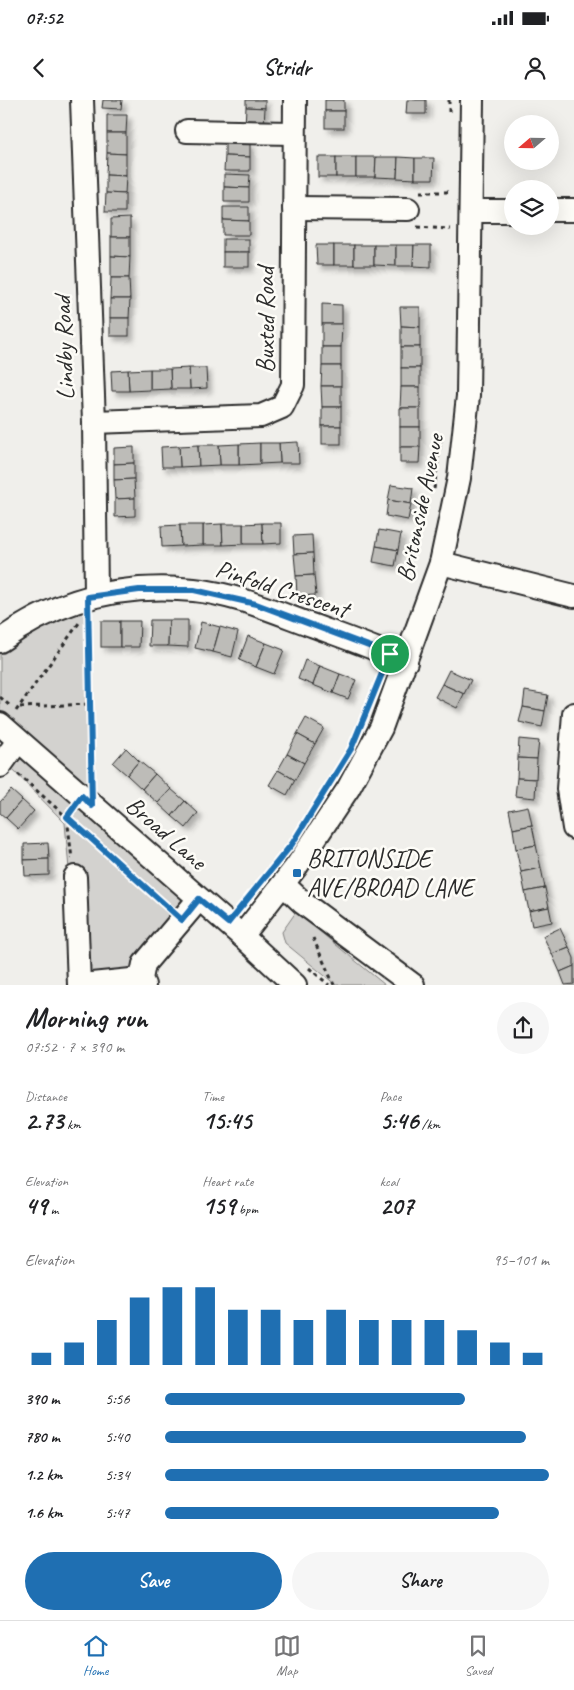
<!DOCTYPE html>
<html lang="en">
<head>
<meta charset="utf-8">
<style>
  :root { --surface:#fff; --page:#f6f6f6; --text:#202124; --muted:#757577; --line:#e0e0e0; --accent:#1f6fb2 }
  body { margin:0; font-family:Caveat,sans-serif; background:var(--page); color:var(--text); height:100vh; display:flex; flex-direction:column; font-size:19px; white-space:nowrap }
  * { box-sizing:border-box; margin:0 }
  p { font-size:16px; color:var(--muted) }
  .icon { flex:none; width:28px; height:28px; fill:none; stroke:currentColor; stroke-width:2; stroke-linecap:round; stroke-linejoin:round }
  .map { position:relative; height:885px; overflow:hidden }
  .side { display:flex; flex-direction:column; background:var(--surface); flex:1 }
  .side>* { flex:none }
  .needle { width:32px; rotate:250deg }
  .buttons { position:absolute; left:504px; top:15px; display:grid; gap:10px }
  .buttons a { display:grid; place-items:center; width:55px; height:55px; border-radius:50%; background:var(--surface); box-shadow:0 5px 20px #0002; font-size:25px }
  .pin { position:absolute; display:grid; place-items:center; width:42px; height:42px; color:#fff; margin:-21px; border:2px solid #fff; border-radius:50%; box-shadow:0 1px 5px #0007 }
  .round { display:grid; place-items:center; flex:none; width:52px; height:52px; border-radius:26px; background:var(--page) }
  .headline { display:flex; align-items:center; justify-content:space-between; height:85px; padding:0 25px }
  h1 { font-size:28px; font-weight:700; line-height:38px }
  .stats { display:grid; grid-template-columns:repeat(3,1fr); gap:8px; height:85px; padding:5px 25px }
  .stats div { display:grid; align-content:center }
  .stats b { font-size:25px; font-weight:700 }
  .stats small { font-size:14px; font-weight:400 }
  .stats p { font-size:14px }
  .chart { height:140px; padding:10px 25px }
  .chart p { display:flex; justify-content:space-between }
  .chart svg { width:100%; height:90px; margin-top:5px; stroke:var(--accent); stroke-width:6 }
  .cta { display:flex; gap:10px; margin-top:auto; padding:10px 25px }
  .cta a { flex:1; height:58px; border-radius:30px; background:var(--accent); color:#fff; font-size:20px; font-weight:700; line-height:58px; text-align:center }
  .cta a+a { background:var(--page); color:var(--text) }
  ul { padding:0 25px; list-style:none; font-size:16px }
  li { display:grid; grid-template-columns:80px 60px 1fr; align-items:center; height:38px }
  li i { height:12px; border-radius:6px; background:var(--accent) }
  .status { display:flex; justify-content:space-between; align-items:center; height:35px; padding:0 25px; background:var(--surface); direction:ltr }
  .status svg { height:14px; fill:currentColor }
  header { display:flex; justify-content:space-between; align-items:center; height:65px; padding:0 25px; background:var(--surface); font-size:22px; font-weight:700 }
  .dock { display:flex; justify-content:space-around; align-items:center; height:70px; border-top:1px solid var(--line); background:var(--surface); font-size:14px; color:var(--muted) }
  .dock a { display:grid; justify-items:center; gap:2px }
  .dock .on { color:var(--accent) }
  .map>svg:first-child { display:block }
  .green { fill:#d3d2cf; stroke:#7f7e7d }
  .building { fill:#bdbcb8; stroke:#2b2b2b; filter:url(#shadow) }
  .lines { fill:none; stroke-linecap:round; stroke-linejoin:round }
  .minor-casing { stroke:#2b2b2b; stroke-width:26 }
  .path { stroke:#2b2b2b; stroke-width:3; stroke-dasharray:4 4; stroke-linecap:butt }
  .minor { stroke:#fdfcf7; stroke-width:22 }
  .route-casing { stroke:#fff; stroke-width:10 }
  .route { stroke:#1f6fb2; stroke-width:6 }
  .poi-dot { fill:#1f6fb2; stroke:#fdfcf7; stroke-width:2 }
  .labels { text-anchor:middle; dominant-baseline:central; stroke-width:5; stroke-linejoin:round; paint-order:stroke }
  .street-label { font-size:25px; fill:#2b2b2b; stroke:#fdfcf7 }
  .poi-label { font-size:25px; fill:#2b2b2b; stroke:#fdfcf7; text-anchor:start }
</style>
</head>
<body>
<div class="status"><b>07:52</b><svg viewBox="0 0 49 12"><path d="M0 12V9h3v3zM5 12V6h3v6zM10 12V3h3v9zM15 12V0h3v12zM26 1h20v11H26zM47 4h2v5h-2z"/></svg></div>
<header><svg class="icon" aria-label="back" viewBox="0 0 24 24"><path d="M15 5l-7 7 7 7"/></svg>Stridr<svg class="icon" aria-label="person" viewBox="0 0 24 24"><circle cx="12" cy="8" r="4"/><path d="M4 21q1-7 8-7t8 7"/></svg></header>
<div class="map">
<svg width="574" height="885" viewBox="0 0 574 885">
  <defs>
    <filter id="shadow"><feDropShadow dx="4.5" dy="4.5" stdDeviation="2.5" flood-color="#0004"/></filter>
  </defs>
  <rect width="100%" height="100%" fill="#f0efeb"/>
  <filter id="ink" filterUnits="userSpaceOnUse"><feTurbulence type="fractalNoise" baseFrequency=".02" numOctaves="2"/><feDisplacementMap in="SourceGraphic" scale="10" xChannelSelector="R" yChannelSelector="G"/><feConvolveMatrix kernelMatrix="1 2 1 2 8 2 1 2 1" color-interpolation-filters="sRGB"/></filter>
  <g filter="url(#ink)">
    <!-- green -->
    <g class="green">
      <path d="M88,497L92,705L199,799L141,879L79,885L65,723L4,661L18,641L0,623V544Z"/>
      <path d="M296,812L385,885H336L285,843L282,832Z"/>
    </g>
    <!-- building -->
    <g class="building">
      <path d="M103,0H122L121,9L102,8Z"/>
      <path d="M246,0H265V8L246,7Z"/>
      <rect x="325" y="0" width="19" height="11"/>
      <path d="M407,0H426V14H406Z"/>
      <path d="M246,7L265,8L264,26H245Z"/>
      <rect x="325" y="11" width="19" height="17"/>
      <path d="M107,15H127L126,33H107Z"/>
      <path d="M107,33H126V54L107,53Z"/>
      <path d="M225,43H250V57L225,56Z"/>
      <path d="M107,53L126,54V76L106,75Z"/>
      <path d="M225,56L250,57V71H224Z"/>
      <rect x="318" y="57" width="18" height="20"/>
      <rect x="336" y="57" width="20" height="20"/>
      <path d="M356,57H376L375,77H356Z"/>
      <path d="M376,57H398L397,78L375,77Z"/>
      <path d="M398,57L415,58V79L397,78Z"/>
      <path d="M415,58H434L433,79H415Z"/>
      <path d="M224,74L250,75L249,88L224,87Z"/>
      <path d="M106,75L126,76L125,94L106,93Z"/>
      <path d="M224,87L249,88V102H224Z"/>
      <path d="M106,93L125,94V112H105Z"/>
      <path d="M223,107H249V121L223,120Z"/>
      <path d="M130,118V137H111V119Z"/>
      <path d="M223,120L249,121V135H223Z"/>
      <path d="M111,137H130V157L111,156Z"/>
      <rect x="223" y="139" width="26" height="13"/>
      <path d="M316,145H334V165H317Z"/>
      <rect x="334" y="145" width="20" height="20"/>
      <rect x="354" y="145" width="20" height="20"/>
      <path d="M374,145H396V166L374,165Z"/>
      <path d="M396,145H414L413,166H396Z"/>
      <path d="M414,145H431V167L413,166Z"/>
      <rect x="223" y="152" width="26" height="15"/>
      <path d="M111,156L130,157L129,178H111Z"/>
      <path d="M111,178H129L130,199H110Z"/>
      <path d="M110,199H130L129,218H110Z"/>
      <path d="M322,204L342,205V224H322Z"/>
      <path d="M400,207H420V227L401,226Z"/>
      <rect x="110" y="218" width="19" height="18"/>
      <path d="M322,224H342L341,247H322Z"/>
      <path d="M401,226L420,227V247H401Z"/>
      <rect x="322" y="247" width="19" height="19"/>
      <rect x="401" y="247" width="19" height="21"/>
      <path d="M322,266H341V286H321Z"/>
      <path d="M189,268H206L207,288L190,289Z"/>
      <path d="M189,268L190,289H171L170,269Z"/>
      <rect x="401" y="268" width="19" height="19"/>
      <path d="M150,269H170L171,289L150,290Z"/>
      <path d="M150,269V290L129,291L128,270Z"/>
      <path d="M128,270L129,291H112L111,271Z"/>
      <path d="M321,286H341V307H322Z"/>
      <path d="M401,287H420V308H400Z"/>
      <rect x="322" y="307" width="19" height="19"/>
      <rect x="400" y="308" width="20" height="19"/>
      <rect x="322" y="326" width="19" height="18"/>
      <rect x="400" y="327" width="20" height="20"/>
      <path d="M298,342L299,363H280L279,343Z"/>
      <path d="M260,343V364L239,365V344Z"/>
      <path d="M260,343H279L280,363L260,364Z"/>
      <path d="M239,344V365H220L219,345Z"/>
      <path d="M198,345L199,366L180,367L179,346Z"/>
      <path d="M198,345H219L220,365L199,366Z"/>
      <path d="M179,346L180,367H162L161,347Z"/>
      <path d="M134,347V363L114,364V348Z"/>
      <path d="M400,347H420L419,363H400Z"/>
      <path d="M134,363V379L114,380V364Z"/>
      <path d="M134,379L135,398L115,399L114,380Z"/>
      <path d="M391,385L413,388L411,404L388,400Z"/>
      <path d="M135,398V416L115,417V399Z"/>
      <path d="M388,400L411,404L408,420L386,416Z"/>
      <path d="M262,423L263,444H243V424Z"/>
      <path d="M262,423H281V443L263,444Z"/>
      <path d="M222,424L223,445H203V425Z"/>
      <path d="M222,424H243V444L223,445Z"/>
      <path d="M180,425L181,446L162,447L161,426Z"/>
      <path d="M180,425H203V445L181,446Z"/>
      <path d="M379,430L401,434L398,450L376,446Z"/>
      <path d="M312,435L313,453L294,454L293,436Z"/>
      <path d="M376,446L398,450L395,466L373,462Z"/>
      <path d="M313,453L314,475L296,476L294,454Z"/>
      <path d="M314,475L316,495L297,496L296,476Z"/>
      <path d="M150,520H169L168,546H149Z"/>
      <path d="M169,520H188V547L168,546Z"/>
      <rect x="101" y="521" width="19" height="26"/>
      <path d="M120,521H140L139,547H120Z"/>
      <path d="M201,522L220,527L213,552L195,548Z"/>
      <path d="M220,527L238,532L232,557L213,552Z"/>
      <path d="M248,536L266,543L256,567L239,560Z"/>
      <path d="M266,543L284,550L274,574L256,567Z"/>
      <path d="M305,560L320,566L313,585L298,579Z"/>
      <path d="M320,566L340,574L333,593L313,585Z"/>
      <path d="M449,570L471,580L464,594L442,584Z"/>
      <path d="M340,574L356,580L348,599L333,593Z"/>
      <path d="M442,584L464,594L457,608L435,597Z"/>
      <path d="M525,591L548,595L545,611L523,607Z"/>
      <path d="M523,607L545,611L542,627L519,622Z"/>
      <path d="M306,618L324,628L315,644L297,634Z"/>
      <path d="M297,634L315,644L304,663L287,654Z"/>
      <path d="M519,639L539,641L537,659L518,658Z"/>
      <path d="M126,648L139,661L127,675L113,663Z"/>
      <path d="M287,654L304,663L295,680L278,670Z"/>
      <path d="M518,658L537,659L536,679L517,678Z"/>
      <path d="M139,661L155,674L142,689L127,675Z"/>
      <path d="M278,670L295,680L287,695L269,685Z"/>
      <path d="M155,674L171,689L158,703L142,689Z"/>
      <path d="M517,678L536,679L535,698L515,696Z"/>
      <path d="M171,689L185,701L172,716L158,703Z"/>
      <path d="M11,690L22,700L6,718L0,713V702Z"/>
      <path d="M22,700L34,711L18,729L6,718Z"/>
      <path d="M185,701L198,713L186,728L172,716Z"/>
      <path d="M528,706L532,725L513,729L509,710Z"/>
      <path d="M532,725L536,745L516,749L513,729Z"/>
      <path d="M48,743L49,759L24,760V744Z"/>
      <path d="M536,745L541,768L521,772L516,749Z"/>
      <path d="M49,759V775L25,776L24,760Z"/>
      <path d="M541,768L545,788L525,792L521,772Z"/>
      <path d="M545,788L549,807L529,811L525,792Z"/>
      <path d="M549,807L552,822L532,826L529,811Z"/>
      <path d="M560,828L569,847L552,854L543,836Z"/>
      <path d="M569,847L574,858V866L560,872L552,854Z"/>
      <path d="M574,866V884L565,885L560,872Z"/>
    </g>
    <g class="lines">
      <!-- minor casing -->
      <g class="minor-casing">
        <g id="minor">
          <path d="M82,0L94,322L96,494"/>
          <path d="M187,31L294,33"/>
          <path d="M294,108L408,109"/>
          <path d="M550,110H574"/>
          <path d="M472,111H512"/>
          <path d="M94,322L261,316L282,307L293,285L295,0"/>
          <path d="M441,463L574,496"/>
          <path d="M0,541C57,499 123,483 194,490C235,494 275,512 314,526C344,537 376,548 406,562"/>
          <path d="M574,614L568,689L574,728"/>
          <path d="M0,624L242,836L295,885"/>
          <path d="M0,666L18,641"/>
          <path d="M75,777L79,885"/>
          <path d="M283,784L303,803L413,885"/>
          <path d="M242,836L296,767L348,689L381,628L441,463L459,378L468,296L472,0"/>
          <path d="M82,885L141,879"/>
          <path d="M144,885L141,879L144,864L199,799"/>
        </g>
      </g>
      <!-- path -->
      <g class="path">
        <path d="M449,0V12"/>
        <path d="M420,92H451"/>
        <path d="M417,127L451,129"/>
        <path d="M434,389L441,340"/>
        <path d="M88,519L92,677"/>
        <path d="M0,597L9,605"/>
        <path d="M20,607L90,604"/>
        <path d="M16,611L79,523"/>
        <path d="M18,674L167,806"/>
        <path d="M71,712L67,717L72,759"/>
        <path d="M313,838L334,885"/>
        <path d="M309,868L329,885"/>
      </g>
      <!-- minor -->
      <use href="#minor" class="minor"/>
    </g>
  </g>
  <g class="lines" filter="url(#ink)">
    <!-- route casing -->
    <g class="route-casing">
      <path id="route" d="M139,490H194L256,504L390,554L351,649L292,744L228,823L199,799L182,820L67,717L82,696L92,706L88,497Z"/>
    </g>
    <!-- route -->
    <use href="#route" class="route"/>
  </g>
  <!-- markers -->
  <rect class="poi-dot" x="292" y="768" width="10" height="10" rx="2.5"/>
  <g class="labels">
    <!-- street labels -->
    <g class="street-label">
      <text transform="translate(266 220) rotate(-90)">Buxted Road</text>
      <text transform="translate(64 248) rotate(-92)">Lindby Road</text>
      <text transform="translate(420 408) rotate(-78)">Britonside Avenue</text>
      <text transform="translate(282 489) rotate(18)">Pinfold Crescent</text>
      <text transform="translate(166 733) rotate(41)">Broad Lane</text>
    </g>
    <!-- poi labels -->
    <g class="poi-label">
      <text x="307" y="759">BRITONSIDE<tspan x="307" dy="29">AVE/BROAD LANE</tspan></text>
    </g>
  </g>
</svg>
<div class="buttons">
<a><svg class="needle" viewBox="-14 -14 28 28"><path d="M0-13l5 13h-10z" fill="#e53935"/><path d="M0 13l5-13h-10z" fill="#757577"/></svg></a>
<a><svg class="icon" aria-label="layers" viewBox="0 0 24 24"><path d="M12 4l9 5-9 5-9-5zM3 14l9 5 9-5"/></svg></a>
</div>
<div class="pin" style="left:390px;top:554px;background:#1e9e55"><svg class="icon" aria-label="arrive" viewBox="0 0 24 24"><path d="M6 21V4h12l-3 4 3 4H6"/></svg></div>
</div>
<section class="side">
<div class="headline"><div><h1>Morning run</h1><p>07:52 · 7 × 390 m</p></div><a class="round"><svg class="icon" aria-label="share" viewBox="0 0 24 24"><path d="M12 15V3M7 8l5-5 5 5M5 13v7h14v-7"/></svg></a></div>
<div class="stats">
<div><p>Distance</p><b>2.73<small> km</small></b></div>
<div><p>Time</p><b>15:45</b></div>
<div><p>Pace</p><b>5:46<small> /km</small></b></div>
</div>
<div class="stats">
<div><p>Elevation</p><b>49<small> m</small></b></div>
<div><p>Heart rate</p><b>159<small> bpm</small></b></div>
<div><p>kcal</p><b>207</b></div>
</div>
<div class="chart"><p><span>Elevation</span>95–101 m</p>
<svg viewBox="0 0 160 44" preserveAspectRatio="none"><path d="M5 44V38M15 44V33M25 44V22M35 44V11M45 44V6M55 44V6M65 44V17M75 44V17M85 44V22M95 44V17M105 44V22M115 44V22M125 44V22M135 44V27M145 44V33M155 44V38"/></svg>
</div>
<ul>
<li><b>390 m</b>5:56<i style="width:78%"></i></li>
<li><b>780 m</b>5:40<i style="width:94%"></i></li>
<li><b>1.2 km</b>5:34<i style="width:100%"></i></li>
<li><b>1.6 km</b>5:47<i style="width:87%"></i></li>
</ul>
<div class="cta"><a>Save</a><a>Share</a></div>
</section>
<nav class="dock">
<a class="on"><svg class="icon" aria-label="home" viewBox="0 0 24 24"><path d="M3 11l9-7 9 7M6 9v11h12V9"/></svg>Home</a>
<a><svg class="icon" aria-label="map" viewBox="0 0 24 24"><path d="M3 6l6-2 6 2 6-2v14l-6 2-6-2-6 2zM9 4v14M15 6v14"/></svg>Map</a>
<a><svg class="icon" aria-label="saved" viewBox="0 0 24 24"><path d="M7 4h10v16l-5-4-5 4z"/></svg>Saved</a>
</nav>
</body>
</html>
